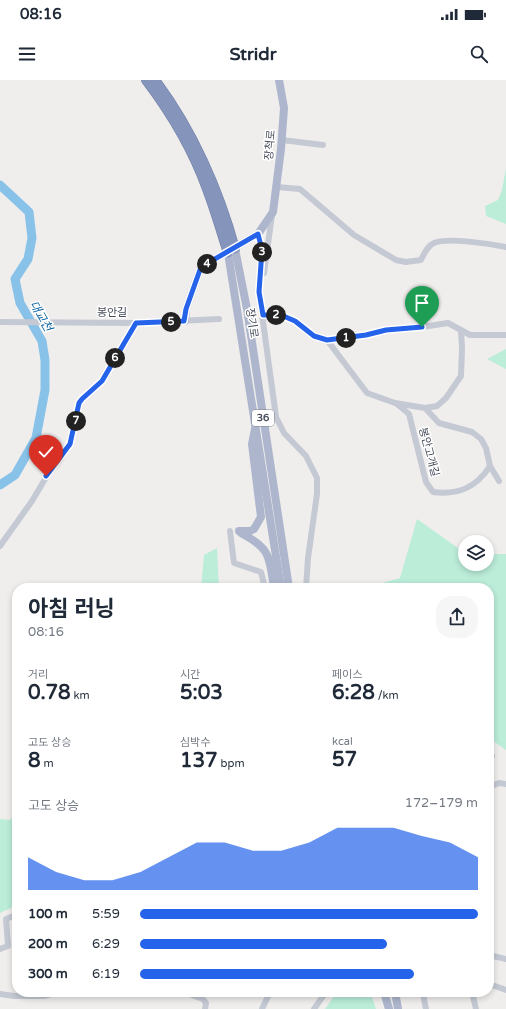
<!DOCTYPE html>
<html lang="ko">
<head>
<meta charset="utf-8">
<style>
  :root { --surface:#fff; --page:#f6f6f7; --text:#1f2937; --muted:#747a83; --accent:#2563eb }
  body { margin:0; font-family:"Varela Round","Noto Sans KR",sans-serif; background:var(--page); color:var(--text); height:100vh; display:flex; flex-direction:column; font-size:15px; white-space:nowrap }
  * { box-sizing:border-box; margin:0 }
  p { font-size:13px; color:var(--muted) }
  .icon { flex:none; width:22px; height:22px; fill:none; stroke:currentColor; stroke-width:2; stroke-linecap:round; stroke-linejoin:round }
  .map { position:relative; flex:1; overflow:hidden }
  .side { position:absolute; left:12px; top:503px; width:482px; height:414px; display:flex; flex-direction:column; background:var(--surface); border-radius:16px; box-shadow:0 2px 6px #0003 }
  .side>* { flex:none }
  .buttons { position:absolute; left:458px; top:455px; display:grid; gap:8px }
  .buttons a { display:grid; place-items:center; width:36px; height:36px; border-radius:50%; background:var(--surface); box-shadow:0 2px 6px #0003; font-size:20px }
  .pin { position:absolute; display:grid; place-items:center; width:34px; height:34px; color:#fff; margin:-41px -17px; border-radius:50% 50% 50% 0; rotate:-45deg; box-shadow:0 0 4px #0007 }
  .pin .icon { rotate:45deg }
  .km { position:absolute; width:20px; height:20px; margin:-10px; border-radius:50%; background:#222; color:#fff; font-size:11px; line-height:20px; text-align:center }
  .round { display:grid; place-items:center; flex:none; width:42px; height:42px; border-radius:16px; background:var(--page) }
  .summary { display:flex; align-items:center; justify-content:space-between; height:68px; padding:0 16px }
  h1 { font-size:22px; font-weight:700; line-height:30px }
  .stats { display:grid; grid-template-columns:repeat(3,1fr); gap:6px; height:68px; padding:4px 16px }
  .stats div { display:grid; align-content:center }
  .stats b { font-size:20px; font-weight:700 }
  .stats small { font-size:11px; font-weight:400 }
  .stats p { font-size:11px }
  .chart { height:112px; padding:8px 16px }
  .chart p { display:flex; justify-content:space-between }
  .chart svg { width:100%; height:72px; margin-top:4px; fill:var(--accent); opacity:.7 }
  ul { padding:0 16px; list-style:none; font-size:13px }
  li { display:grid; grid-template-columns:64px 48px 1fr; align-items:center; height:30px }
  li i { height:10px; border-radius:5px; background:var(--accent) }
  .status { display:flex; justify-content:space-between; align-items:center; height:28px; padding:0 20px; background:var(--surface); direction:ltr }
  .status svg { height:11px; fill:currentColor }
  header { display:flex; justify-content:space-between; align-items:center; height:52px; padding:0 16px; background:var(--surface); font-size:18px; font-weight:700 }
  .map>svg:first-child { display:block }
  .green { fill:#bbedd9 }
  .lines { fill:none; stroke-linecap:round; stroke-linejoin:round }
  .river { stroke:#89c2e9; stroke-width:9 }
  .highway-casing { stroke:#717fa7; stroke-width:10 }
  .minor { stroke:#c4c9d4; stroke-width:6 }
  .major { stroke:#adb6cc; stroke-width:8 }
  .highway { stroke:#8594bb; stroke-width:9 }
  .route-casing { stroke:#fff; stroke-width:8 }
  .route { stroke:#2563eb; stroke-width:5 }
  .labels { text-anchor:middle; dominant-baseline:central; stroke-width:3; stroke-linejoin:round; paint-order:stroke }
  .shield { fill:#fff; stroke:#7e828c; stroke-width:1 }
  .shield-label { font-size:10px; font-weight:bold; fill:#464c5a }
  .street-label { font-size:11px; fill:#464c5a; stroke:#fff }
  .water-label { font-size:12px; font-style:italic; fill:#0f66a4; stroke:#fff }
</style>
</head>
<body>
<div class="status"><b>08:16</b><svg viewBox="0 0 49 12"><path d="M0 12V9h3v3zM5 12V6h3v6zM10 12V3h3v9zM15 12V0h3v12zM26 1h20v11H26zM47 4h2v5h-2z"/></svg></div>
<header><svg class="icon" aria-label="menu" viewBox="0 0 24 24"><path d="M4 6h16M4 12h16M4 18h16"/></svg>Stridr<svg class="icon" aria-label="search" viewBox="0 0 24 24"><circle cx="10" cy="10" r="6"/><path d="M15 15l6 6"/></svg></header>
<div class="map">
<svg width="506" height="929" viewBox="0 0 506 929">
  <rect width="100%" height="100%" fill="#f0eeed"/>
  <!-- green -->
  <g class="green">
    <path d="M506,88V144L486,136L485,126L498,120L502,110Z"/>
    <path d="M506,269V289L487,279Z"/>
    <path d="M417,439L465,473V484H487V474H506V670L489,658V508H364L400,498Z"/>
    <path d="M217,468L219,508H201L204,475Z"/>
    <path d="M17,732V825L0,833V739L10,740Z"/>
    <path d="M337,912H370L376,929H325Z"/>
  </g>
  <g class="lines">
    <!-- river -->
    <path class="river" d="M0,105L29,132L32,158L28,179L15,199L20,223L42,261L45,280V310L36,358L15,395L0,405"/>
    <!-- highway casing -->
    <g class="highway-casing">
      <g id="highway">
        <path d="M146,0C171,33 193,70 207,109C215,130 221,151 228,173"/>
        <path d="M155,0C192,49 219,110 235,169"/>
      </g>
    </g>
    <!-- minor -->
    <g class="minor">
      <path d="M282,60L323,65"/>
      <path d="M277,107L300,109L354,155L396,180L406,182L421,180C424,174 427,166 434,163C447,157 490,164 506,167"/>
      <path d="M258,154L262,172L259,212L276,337L284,353L306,376L317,398V414L308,478L306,508"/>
      <path d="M264,193L272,135"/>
      <path d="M263,235H281L295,241L314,256L327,260L366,255L386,250L422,247L448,243L470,255H506"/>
      <path d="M0,242L136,243L219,239"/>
      <path d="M327,260L367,313L395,323L425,328L439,343L472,352L481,359L486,368L490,386L499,401"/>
      <path d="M397,324L409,334L426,402L433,412C458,415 476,408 490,386"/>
      <path d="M425,328L437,326L446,318L461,296L462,269L461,250"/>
      <path d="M230,451L234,483L261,492L265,508"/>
      <path d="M0,466L32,421L54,384L70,364L79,323L82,319L102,301L136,243"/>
      <path d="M489,676H492"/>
      <path d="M489,707L499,703L506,704"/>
      <path d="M0,869L8,866L6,839L16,835"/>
      <path d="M489,875L506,879"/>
      <path d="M489,904L506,910"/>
      <path d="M76,912H87"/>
      <path d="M184,912L203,919L206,923L205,929"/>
      <path d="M472,912L476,929"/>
      <path d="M0,914L14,916H44L59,912"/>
      <path d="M262,929L270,912"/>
      <path d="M314,929L326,912"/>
      <path d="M426,929L423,914L432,912"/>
    </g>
    <!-- major -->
    <g class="major">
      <path d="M235,169L247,229L289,508"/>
      <path d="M228,173L281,508"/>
      <path d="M185,241L186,229L201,187L258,154L273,132L281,69L284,28L279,0"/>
      <path d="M239,451H250L254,449L261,437L252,364L255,349"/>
      <path d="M241,453C271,469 269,476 274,508"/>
      <path d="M384,912L389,929"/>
      <path d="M395,912L398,929"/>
    </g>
    <!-- highway -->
    <use href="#highway" class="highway"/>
  </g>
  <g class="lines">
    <!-- route casing -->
    <g class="route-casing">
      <path id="route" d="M46,396L70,364L79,323L82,319L102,301L136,243L184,241L186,229L201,187L258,154L262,170L259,212L263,235H281L295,241L314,256L327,260L366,255L386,250L422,247"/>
    </g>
    <!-- route -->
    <use href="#route" class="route"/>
  </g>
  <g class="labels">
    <!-- shield labels -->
    <rect class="shield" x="252" y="330" width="22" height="16" rx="3"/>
    <g class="shield-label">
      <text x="263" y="338">36</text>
    </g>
    <!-- street labels -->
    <g class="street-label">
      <text transform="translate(270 65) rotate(-85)">장척로</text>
      <text x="112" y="232">봉안길</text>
      <text transform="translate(252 243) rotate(81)">장기로</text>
      <text transform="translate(429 372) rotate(75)">봉안고개길</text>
    </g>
    <!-- water labels -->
    <g class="water-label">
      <text transform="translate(41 236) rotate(60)">대교천</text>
    </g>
  </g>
</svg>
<div class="buttons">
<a><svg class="icon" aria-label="layers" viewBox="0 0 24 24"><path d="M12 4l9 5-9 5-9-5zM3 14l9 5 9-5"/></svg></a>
</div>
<div class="pin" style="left:422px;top:247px;background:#1e9e55"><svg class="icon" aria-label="arrive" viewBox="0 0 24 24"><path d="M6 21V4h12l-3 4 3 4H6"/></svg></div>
<div class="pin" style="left:46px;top:396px;background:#d93025"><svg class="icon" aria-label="check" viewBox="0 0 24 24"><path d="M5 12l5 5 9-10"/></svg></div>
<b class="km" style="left:346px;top:258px">1</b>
<b class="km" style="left:276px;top:235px">2</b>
<b class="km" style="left:262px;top:172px">3</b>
<b class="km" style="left:207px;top:184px">4</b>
<b class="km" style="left:171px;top:242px">5</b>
<b class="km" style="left:115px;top:278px">6</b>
<b class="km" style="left:76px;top:341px">7</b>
<section class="side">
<div class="summary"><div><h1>아침 러닝</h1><p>08:16</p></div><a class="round"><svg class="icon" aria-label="share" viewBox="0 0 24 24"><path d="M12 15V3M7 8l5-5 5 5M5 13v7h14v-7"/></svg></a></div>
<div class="stats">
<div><p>거리</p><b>0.78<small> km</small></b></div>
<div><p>시간</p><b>5:03</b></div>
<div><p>페이스</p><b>6:28<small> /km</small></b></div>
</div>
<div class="stats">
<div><p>고도 상승</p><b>8<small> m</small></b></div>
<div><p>심박수</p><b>137<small> bpm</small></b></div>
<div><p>kcal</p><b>57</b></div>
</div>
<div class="chart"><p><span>고도 상승</span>172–179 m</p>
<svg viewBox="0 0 160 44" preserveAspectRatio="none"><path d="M0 44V24L10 33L20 38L30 38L40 33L50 24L60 15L70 15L80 20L90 20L100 15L110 6L120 6L130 6L140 11L150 15L160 24V44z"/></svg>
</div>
<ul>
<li><b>100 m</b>5:59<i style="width:100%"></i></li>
<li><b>200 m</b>6:29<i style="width:73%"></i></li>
<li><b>300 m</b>6:19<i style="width:81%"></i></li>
</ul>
</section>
</div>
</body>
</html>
